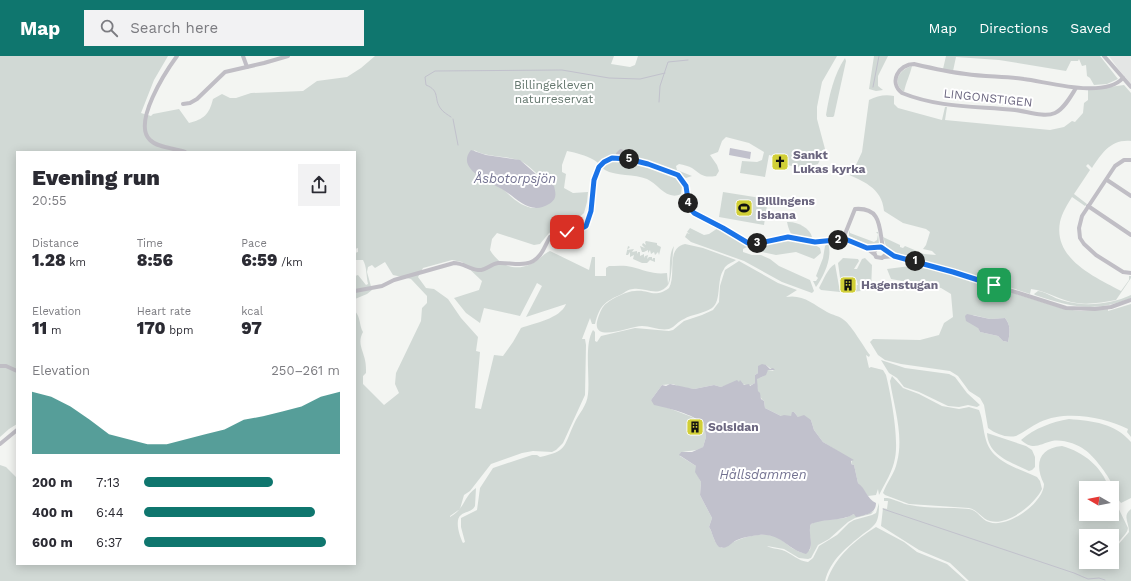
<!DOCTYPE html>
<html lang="en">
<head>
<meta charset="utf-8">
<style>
  :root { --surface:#fff; --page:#f2f2f3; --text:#2b2b33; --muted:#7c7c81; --accent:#0f766e }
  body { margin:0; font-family:"Work Sans",sans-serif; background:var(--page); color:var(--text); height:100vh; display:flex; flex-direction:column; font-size:15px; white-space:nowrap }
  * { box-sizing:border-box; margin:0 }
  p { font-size:13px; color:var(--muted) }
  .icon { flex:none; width:22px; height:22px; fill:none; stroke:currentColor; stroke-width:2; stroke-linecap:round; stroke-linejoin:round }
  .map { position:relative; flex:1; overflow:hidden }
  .drawer { position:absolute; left:16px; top:95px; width:340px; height:414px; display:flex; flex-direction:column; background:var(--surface); border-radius:0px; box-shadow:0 2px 10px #0003 }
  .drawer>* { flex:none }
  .needle { width:26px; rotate:279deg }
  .controls { position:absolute; left:1079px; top:425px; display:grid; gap:8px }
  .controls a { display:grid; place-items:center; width:40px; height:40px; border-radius:0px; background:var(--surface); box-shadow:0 2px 10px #0003; font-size:20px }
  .pin { position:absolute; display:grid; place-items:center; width:34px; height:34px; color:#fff; margin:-17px; border-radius:8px; box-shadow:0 2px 6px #0006 }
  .km { position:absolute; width:20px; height:20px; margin:-10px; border-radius:50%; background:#222; color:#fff; font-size:11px; line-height:20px; text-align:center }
  .round { display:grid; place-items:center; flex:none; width:42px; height:42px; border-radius:0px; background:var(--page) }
  .head { display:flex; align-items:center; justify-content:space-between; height:68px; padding:0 16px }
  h1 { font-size:22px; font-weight:800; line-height:30px }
  .figures { display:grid; grid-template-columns:repeat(3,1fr); gap:6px; height:68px; padding:4px 16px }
  .figures div { display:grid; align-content:center }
  .figures b { font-size:17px; font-weight:800 }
  .figures small { font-size:11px; font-weight:400 }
  .figures p { font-size:11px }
  .chart { height:112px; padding:8px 16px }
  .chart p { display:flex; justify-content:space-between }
  .chart svg { width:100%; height:72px; margin-top:4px; fill:var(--accent); opacity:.7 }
  ul { padding:0 16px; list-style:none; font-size:13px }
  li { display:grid; grid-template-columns:64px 48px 1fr; align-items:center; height:30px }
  li i { height:10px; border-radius:5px; background:var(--accent) }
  header { display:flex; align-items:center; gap:24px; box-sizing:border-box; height:56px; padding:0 20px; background:var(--accent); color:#fff }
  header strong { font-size:19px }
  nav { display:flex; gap:22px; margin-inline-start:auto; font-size:14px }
  .search { width:280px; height:36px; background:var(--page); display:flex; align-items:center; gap:10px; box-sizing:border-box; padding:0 14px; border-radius:0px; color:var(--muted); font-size:15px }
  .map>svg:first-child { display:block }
  .built { fill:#e4e6e5 }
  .green { fill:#d1d9d5; fill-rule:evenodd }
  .water { fill:#c1c1cc }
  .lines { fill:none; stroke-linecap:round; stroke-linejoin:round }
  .stream { stroke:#c1c1cc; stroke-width:1 }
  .minor { stroke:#c0bec5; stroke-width:4 }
  .route-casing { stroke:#fff; stroke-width:8 }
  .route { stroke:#1a73e8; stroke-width:5 }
  .labels { text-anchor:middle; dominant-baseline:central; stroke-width:4; stroke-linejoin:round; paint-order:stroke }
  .park-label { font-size:12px; fill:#65786f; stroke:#fff }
  .street-label { font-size:12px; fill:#6c6780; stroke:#fff }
  .poi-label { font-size:12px; font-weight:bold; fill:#6c6780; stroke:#fff; text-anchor:start }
  .water-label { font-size:13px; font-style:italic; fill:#737291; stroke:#fff }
</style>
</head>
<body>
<header>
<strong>Map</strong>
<div class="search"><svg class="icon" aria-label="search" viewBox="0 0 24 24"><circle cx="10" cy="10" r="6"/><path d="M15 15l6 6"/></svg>Search here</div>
<nav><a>Map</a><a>Directions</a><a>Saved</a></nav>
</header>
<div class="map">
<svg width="1131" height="525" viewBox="0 0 1131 525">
  <rect width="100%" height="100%" fill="#f3f5f2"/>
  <!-- built -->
  <path class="built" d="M1109,0H1131V28L1119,14Z"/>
  <!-- green -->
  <g class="green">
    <path d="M0,0H168L154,24L141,57L151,60L153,58L179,53L189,67C204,63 209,59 213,43L222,38L230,42H236L251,37L303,35L317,25L347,21L361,12L375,0H614L611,8L630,11L635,9L638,0H837L822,26L817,51V63L825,93L818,108C812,110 792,113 787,108C786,107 786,103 785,101C780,100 775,101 769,99L765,121L740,117L742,105L757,106L762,104L764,96L749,87L726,81L722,85L718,96L710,99L717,109L719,115L716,120C703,122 702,119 692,112C689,110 684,109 679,108L676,110L677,114L692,120L686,122L676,117L674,120L682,130L681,138C667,145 658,128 647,123C635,118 615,120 605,114C601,111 598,106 594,104C585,99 577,97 567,95L562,109V116L566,118L564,132L573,137L588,136L587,146L584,157L566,173L553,175L549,177L540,188L534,189L497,177L492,183L490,194C499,209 514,216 531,208C538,205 543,198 550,195L589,214L592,201H595V220H606V212L609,210C616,210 625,209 632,211C644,214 654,219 667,217L668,228C672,216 667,201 674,190C672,198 672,224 668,229C658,242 645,231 633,233C629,233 625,236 622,238C604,246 600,249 595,268H592L590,262L582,283H585L586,289L585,339L563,387L556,394L552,396L533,395L522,397L491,408L470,435L464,439L460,453L450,460V461C466,452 462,442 476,432L475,450C472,456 466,455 461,459C454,464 460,481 463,487L465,486L461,471V462L477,454L480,432L493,412L532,399H537L540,401C567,395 563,392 574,368C579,357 587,350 588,338C590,321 584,288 593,274L595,276V285L597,286L601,280L635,272L669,275L673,274L684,265L702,259L713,254L719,246L720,230L725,214L739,205L778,227L797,234L786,241C803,238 813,248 827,256C832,259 840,260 844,264C852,270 863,290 870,299L869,301L866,299L869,312L871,311L883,314L886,319C891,339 899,383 895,402C893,415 885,427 879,439L878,433L876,439L868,440L858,427L854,409L851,408L852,404L823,386L814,374L811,364L798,361L794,356L791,360H781L765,352L764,345C758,341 756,329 757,322L762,321L768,314L774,315L766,309H762L758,317L755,319V327C749,332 744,328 737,326L721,331L714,329L694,333L680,331L673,328L662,329L651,344L660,350H663L692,361L704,369L706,381L703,391C696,396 687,394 680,397V400L696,410V416L701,426L700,439L702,443L712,462L709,471C714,479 713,488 722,492C738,483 755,476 774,480C780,481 789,491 794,493C797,495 800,496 803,497L810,494C812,485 808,476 811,468L818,465L845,462L854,458L865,459L874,455L871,458L855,462L848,466L829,483L818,489L811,502L808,503L799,502L784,493L767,490C772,493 776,492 782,494C791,497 798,505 808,506L813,502L819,490L837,479L849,467L854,464L872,459L876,457L879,447C879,454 879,463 875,468C872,472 867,475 863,478C847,491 830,504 825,525H0V409L6,411L16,421L17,420V508H355V255C361,262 359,269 363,276C357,287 363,294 365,304C366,308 366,313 366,317L363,320V328L384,349L399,337L395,328L396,317L421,265L422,252L427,247V240L411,223L393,219L385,206L375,212L372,209L368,211L367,216L372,234L367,238L355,243V220L358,219L366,229L368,228C366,220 367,211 363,204H355V197L358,196V192L355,193V96H17V368L9,373L0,381ZM474,94C488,102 503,99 518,104C528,107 536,119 546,124L535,152C512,153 486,111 474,94ZM452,204L462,206L482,225L479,234L454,242L466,257L480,267L484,252L520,260L537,227L542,230L526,261L566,248C560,263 534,267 521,272L513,286L503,300L494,299L481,353L475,352L480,296L476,295L478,281L461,262L448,243L434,233L426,232L418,221L423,212Z"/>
    <path d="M874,0H888L878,20V30L883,34L876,35L869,33Z"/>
    <path d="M946,0H1100L1118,23L1107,28L1094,29L1090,22L1087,20L1086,9L1082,10L1079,3L1078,5H1071L1066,15L999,4L956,1L953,15L943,13Z"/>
    <path d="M845,2L846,5L834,60L833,61H827L826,59C829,40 834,18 845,2Z"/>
    <path d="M912,10C910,19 906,26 904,36C891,26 900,13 912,10Z"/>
    <path d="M1124,29L1131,37V85C1111,83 1102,97 1092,112L1088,108L1086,110L1090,114L1074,138L1087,148L1085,150L1072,141C1067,149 1062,157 1060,166C1053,203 1095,221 1121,235L1129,224V220H1131V222L1116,244C1104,246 1089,249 1077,247C1061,245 1047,235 1031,233L1030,238L951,212L893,196L886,190L883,181L900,189V191L903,192L905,190L924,198L936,199L932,195L923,193L926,189L930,176L926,173L903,167L884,155C882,131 862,125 843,116L856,109L862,96L869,44C877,40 885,38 894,40V48L898,52L942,64L945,51H947L945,64L1050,74L1064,71L1072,65L1075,66L1083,57L1084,47L1088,44V34Z"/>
    <path d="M723,136L768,143L764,169L719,161Z"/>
    <path d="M787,166C797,165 810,172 812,181C797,186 790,182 787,166Z"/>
    <path d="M690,172L704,179L709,178L718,172L747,188L757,189V193L747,191L743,193V196L752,199H761L770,203L779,210L810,224L814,235L812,237L782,226L744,205L691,186L685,181L687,177L690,178L687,176Z"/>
    <path d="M849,174L850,177L874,186L877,184L878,178L876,176H878L879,188C868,192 859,184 849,180Z"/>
    <path d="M791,183L815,189L820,192L821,197L814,203L796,196L776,199L762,196L759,189L779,184Z"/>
    <path d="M646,185L657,187V189L661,191L659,199L658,196L655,199L654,196L651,198L650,194L648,197V194L644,196H642L640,190L645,192L642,189L643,187L646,189L645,186Z"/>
    <path d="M828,187C833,201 824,220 816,231L813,225H816L818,222L816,220L823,202L825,190Z"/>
    <path d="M685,188L703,192L736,204C732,207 726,208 724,213C716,224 722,245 712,252C703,258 692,258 684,263C678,265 675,271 669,273C660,275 651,270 642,270C630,270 589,289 598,262C600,257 602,250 607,247C613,242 627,235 635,235C649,233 654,243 669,232C677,218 665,193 685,188Z"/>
    <path d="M628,190L630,191L627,194L634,193L632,196L637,195V198L638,196H640V200L644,198V202L645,200L648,199L647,203L649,201H652V204L653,202H655V206L650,204L647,207H642L633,203L634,199L630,201V196L628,199H626Z"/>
    <path d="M843,202L858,203L859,205L854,213H857L862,203L865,202L872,209L871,234L851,236V229H858L856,223L844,224V235L849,234V236H842L838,207Z"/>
    <path d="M835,208L840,236L821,234L819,232C824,223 827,213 835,208Z"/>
    <path d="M910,210L946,216L1064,253L1081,255L1108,253V255L1131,248V381L1127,376L1128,373C1104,361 1066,354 1040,366C1032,370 1024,376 1016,380C1006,382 996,378 988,372L984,349L980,342L969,335L958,320L950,315L901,308L885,304L878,299L870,286L873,283L920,284L939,279L944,267L953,261L951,238L941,232L891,223L887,213ZM973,259L990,263L1005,262C1011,269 1010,277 1008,286L1003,285L998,280L980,276Z"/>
    <path d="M1038,235C1046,236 1054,242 1061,244C1082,251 1110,249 1131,239V242C1095,257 1070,251 1035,239L1034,238Z"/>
    <path d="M881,304L905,312L949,318L955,321L967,337L980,349L977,351L968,349L959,351L948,350L919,336L904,331L897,322L889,317Z"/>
    <path d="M892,320L903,332L919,338L942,350L959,353L969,351L979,354C983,364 983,374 986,384C992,406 1018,412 1037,421L1040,425L1042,433C1035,448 1008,470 990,465C982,463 978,454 969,452L909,448L885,439L883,437C887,426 895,417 897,406C904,380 894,351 890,325Z"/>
    <path d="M1069,363C1093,365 1115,367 1131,386V442L1121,447C1116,441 1115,435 1112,428C1108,419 1093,399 1085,394C1077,388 1063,383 1052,385C1040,388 1033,395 1021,384C1035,372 1052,366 1069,363Z"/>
    <path d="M987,377L1026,390L1032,394L1035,401V411L1032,414L1029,415C1011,406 988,400 987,377Z"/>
    <path d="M1062,390C1084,396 1102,411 1109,432H1086V458H1112V439L1128,472C1127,481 1114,485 1116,496L1119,499L1117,493V490L1129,476C1129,466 1122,460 1131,453V525H969L950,507L919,494L881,470L883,452L887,453L888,445H884V442H887C895,443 902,448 910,449C929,453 949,451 969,453C978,454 981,464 989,466C1007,473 1044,447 1044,428C1034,408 1039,392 1062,390ZM1086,480H1112V506H1086Z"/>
    <path d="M876,471L904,486L917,496L947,508L966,525H827C835,501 855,484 876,471Z"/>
  </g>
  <!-- water -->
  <g class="water">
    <path d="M730,92L751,96L750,103L729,99Z"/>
    <path d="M471,94L486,99L520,104L537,119L554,130C556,138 557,143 549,148C530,160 517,142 502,133C490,126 455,113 471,94Z"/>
    <path d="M967,258L990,263L1005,262C1011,269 1010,277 1008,286L1003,285L998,280L980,276L978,272L966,265L965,260Z"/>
    <path d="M762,308L766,309L770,313L773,312L775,314H768L766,319L757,323L758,335L760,337L761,343L764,345L765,352L781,360L784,359L791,360L792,356H794L798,361L804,359L811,364L814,374L823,386L854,404L851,405V408L854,409L858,427C866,433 867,443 876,447C876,458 865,459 856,461L854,458C841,466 825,462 811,468C807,478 816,490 806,498C787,494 782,477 759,479C752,480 744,481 737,484C730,487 728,494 719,491C713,485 713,477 709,471L712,462L702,443L700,439L701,426L695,416L696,410L679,399L681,396H692L703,391L706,381L704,369C695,358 667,352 654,349L651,344L662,329L666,330L670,328L694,333L714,329L721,331L737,324L739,326L740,324L744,329L749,328L750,330L755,327V319L758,317V310Z"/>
  </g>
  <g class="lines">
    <!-- stream -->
    <g class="stream">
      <path d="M873,31L879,0"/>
      <path d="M659,46L660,30L668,6L688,4"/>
      <path d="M451,61C448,59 443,56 441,53C433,43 441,35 426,29L425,21L435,15L562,14L609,22L640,23L665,17"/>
      <path d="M453,63L458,89"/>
      <path d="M883,453L1074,517L1088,523L1099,522L1105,524"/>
    </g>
    <!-- minor -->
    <g class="minor">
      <path d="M177,0C166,15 132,67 150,84C158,92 174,92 185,96"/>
      <path d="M243,0L247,11"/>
      <path d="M1104,0L1131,31"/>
      <path d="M1076,32C1071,40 1064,53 1055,57C1044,62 1026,55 1015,54C976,50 939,52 902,37C888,26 899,8 914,8C931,12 948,16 966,18C985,21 1005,20 1024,23C1048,26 1104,43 1123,22"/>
      <path d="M183,48L190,47L197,43L225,16L264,7L288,0"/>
      <path d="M618,102V98L621,95L626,99L628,103"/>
      <path d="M1131,104H1124L1115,110L1082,160L1079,172L1080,182L1084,188L1096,199L1123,216L1131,217"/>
      <path d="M1107,124L1131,140"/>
      <path d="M1088,150L1131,179"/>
      <path d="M845,183V178L855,153C882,151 879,172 883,192L893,200"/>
      <path d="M877,192L874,196L876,201L882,202L885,199"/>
      <path d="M884,201L894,200L924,207L1066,252L1095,253L1111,251L1131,244"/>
      <path d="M355,235L382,230L394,224L454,207C463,207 469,213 478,214C486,215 490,208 498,207C511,206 529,213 539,200C544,195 546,187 550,181L578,174L586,170C593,151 588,108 611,103C626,99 676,113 684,126C690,136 685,149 694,157C702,164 714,167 723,172C731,175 737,181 744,185C756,192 772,183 785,181C795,180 805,186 815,186C825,187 835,183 845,183C855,183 867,192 874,198"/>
      <path d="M0,310H6L17,315"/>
      <path d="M0,388L17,374"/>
    </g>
  </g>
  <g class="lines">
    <!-- route casing -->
    <g class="route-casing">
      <path id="route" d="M567,176L578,174L586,170L591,155L594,124L599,111L604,106L612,102L628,103L648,108L678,119L686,130L689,151L694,157L723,172L748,187L755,188L788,181L815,186L845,183L867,192L881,191L894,200L953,216L994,229"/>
    </g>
    <!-- route -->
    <use href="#route" class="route"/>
  </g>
  <!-- icons -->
  <defs>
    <g id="church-square" transform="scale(0.9)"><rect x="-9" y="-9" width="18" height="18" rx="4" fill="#d1cf36" stroke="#fff"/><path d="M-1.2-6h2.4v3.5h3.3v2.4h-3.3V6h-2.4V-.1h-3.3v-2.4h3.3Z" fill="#111"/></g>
    <g id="stadium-square" transform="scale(0.9)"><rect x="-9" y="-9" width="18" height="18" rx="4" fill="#d1cf36" stroke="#fff"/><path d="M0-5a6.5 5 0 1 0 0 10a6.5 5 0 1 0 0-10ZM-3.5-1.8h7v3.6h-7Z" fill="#111"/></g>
    <g id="building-square" transform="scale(0.9)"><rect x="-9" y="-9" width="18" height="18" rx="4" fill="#d1cf36" stroke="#fff"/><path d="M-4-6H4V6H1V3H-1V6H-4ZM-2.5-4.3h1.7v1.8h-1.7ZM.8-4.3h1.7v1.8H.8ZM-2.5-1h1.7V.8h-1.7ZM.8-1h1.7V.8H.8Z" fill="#111"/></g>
  </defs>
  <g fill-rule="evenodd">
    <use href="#church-square" x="780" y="106"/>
    <use href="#stadium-square" x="744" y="152"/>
    <use href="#building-square" x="848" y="229"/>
    <use href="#building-square" x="695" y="371"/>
  </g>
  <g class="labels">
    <!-- park labels -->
    <g class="park-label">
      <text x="554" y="29">Billingekleven<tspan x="554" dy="14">naturreservat</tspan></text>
    </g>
    <!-- street labels -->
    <g class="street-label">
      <text transform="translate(988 42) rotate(6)">LINGONSTIGEN</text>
    </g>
    <!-- poi labels -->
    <g class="poi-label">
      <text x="793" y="99">Sankt<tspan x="793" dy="14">Lukas kyrka</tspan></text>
      <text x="757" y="145">Billingens<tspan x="757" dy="14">Isbana</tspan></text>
      <text x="861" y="229">Hagenstugan</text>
      <text x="708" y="371">Solsidan</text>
    </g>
    <!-- water labels -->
    <g class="water-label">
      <text x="515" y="122">Åsbotorpsjön</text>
      <text x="763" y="418">Hållsdammen</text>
    </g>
  </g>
</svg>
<div class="controls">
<a><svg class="needle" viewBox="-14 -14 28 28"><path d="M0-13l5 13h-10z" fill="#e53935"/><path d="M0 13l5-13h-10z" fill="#7c7c81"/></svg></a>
<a><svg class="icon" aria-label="layers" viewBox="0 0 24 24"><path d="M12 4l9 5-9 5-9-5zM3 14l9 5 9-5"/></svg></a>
</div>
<div class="pin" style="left:994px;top:229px;background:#1e9e55"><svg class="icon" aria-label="arrive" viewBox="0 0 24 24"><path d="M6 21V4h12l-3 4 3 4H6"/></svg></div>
<div class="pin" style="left:567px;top:176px;background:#d93025"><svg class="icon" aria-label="check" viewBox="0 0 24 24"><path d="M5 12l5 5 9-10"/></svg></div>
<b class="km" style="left:915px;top:205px">1</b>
<b class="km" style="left:838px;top:184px">2</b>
<b class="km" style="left:757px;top:187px">3</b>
<b class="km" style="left:688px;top:147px">4</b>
<b class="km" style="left:629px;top:103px">5</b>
<section class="drawer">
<div class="head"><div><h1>Evening run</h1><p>20:55</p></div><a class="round"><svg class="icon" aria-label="share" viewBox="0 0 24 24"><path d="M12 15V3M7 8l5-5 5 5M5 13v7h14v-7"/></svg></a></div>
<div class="figures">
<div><p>Distance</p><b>1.28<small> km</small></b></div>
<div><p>Time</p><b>8:56</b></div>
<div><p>Pace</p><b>6:59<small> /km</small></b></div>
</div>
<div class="figures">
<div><p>Elevation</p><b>11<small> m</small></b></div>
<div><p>Heart rate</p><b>170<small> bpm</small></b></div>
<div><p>kcal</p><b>97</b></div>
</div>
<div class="chart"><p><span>Elevation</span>250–261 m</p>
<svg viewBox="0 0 160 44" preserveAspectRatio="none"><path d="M0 44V6L10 9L20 15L30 23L40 32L50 35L60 38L70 38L80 35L90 32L100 29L110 23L120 21L130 18L140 15L150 9L160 6V44z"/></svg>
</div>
<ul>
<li><b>200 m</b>7:13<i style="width:66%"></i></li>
<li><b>400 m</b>6:44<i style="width:87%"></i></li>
<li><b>600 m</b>6:37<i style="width:93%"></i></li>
</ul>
</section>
</div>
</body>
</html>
